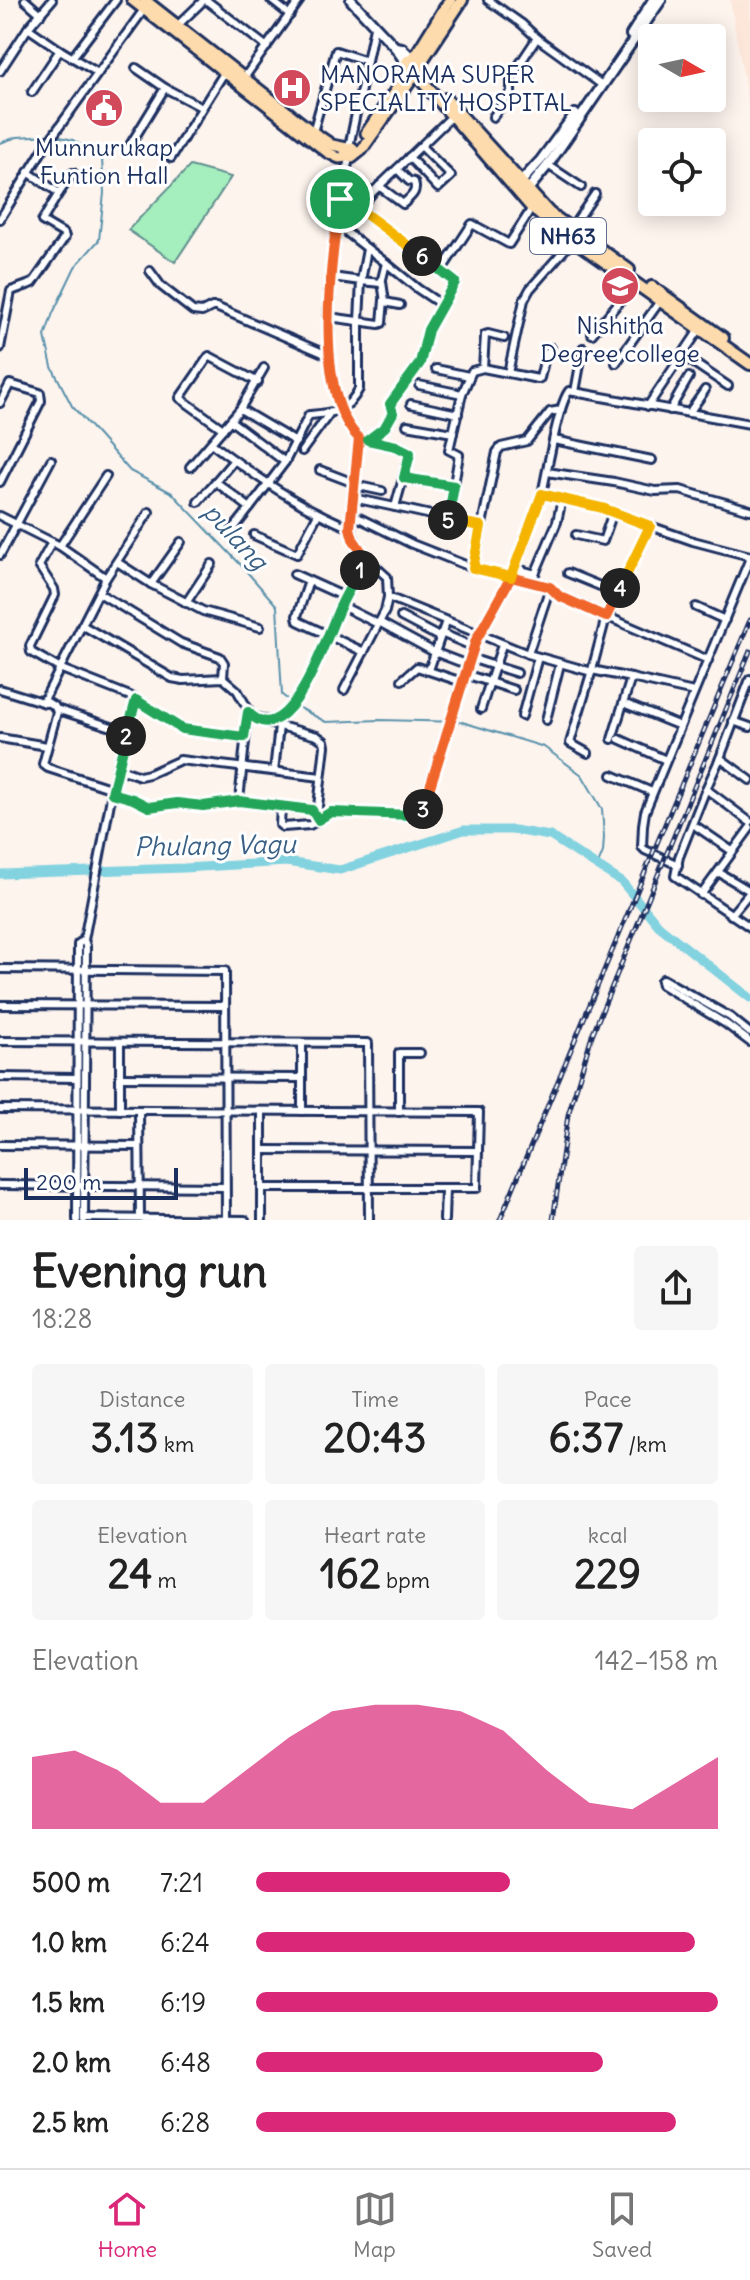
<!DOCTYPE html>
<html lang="en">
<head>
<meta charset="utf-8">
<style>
  :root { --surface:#fff; --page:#f6f6f6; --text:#222; --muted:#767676; --line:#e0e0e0; --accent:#db2777 }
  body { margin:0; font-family:Delius,sans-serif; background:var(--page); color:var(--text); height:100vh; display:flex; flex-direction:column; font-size:30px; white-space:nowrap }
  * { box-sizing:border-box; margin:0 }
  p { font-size:26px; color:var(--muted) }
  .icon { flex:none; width:44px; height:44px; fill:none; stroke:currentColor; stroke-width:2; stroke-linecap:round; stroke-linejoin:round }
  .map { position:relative; height:1220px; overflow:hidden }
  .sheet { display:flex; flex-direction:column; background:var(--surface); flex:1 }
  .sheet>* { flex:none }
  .needle { width:52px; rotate:99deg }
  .controls { position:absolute; left:638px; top:24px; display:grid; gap:16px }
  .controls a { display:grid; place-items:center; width:88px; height:88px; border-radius:8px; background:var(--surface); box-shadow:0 4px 20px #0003; font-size:40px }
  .scale { position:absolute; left:24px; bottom:20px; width:154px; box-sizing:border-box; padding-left:8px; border:4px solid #1b2f5e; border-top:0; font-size:22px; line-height:28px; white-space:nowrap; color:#1b2f5e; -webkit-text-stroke:6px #fff; paint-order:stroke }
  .pin { position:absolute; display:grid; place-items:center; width:68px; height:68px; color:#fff; margin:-34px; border:4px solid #fff; border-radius:50%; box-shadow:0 2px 8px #0007 }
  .km { position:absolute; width:40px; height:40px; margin:-20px; border-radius:50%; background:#222; color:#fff; font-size:22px; line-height:40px; text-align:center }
  .round { display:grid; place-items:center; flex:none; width:84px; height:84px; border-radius:8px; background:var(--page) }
  .headline { display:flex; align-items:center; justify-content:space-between; height:136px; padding:0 32px }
  h1 { font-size:44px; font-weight:800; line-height:60px }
  .stats { display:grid; grid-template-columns:repeat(3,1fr); gap:12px; height:136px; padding:8px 32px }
  .stats div { display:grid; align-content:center; border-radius:8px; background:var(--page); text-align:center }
  .stats b { font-size:40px; font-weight:800 }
  .stats small { font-size:22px; font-weight:400 }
  .stats p { font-size:22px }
  .chart { height:224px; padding:16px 32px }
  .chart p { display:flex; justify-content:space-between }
  .chart svg { width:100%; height:144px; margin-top:8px; fill:var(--accent); opacity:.7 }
  ul { padding:0 32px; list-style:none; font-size:26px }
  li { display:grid; grid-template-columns:128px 96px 1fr; align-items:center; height:60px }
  li i { height:20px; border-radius:10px; background:var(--accent) }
  .dock { display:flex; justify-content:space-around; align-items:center; height:112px; border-top:2px solid var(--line); background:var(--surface); font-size:22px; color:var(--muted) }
  .dock a { display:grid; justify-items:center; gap:4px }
  .dock .on { color:var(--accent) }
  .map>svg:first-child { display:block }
  .built { fill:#fde7da }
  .green { fill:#a5eebd; stroke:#608e8e; stroke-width:2 }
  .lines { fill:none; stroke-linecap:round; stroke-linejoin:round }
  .stream { stroke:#5991ab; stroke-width:2 }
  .river { stroke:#82d2df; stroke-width:9 }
  .street-casing { stroke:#1b2f5e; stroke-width:12 }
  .secondary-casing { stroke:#1b2f5e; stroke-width:14 }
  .primary-casing { stroke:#1b2f5e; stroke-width:15 }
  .highway-casing { stroke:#1b2f5e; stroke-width:16 }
  .street { stroke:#fff; stroke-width:6 }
  .secondary { stroke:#fff; stroke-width:8 }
  .primary { stroke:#fddbac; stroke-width:9 }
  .highway { stroke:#fddbac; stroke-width:10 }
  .rail-casing { stroke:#1b2f5e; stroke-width:5 }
  .rail { stroke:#fff; stroke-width:2; stroke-dasharray:6; stroke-linecap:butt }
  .split-1-casing { stroke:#fff; stroke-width:16 }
  .split-2-casing { stroke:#fff; stroke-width:16 }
  .split-3-casing { stroke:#fff; stroke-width:16 }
  .split-4-casing { stroke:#fff; stroke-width:16 }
  .split-5-casing { stroke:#fff; stroke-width:16 }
  .split-6-casing { stroke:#fff; stroke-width:16 }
  .split-7-casing { stroke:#fff; stroke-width:16 }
  .split-1 { stroke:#f0652b; stroke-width:10 }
  .split-2 { stroke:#22a559; stroke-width:10 }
  .split-3 { stroke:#22a559; stroke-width:10 }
  .split-4 { stroke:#f0652b; stroke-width:10 }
  .split-5 { stroke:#f5b400; stroke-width:10 }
  .split-6 { stroke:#22a559; stroke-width:10 }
  .split-7 { stroke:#f5b400; stroke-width:10 }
  .labels { text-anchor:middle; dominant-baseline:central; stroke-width:6; stroke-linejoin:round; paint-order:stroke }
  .shield { fill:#fff; stroke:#5f6d8e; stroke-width:2 }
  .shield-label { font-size:22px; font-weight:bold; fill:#1b2f5e }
  .poi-label { font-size:24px; fill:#1b2f5e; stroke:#fff }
  .water-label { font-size:26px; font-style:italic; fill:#3a6085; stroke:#fff }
</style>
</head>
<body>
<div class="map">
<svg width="750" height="1220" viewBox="0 0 750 1220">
  <rect width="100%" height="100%" fill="#fef4ee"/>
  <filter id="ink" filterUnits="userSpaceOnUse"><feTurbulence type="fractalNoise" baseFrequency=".0125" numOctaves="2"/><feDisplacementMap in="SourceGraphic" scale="16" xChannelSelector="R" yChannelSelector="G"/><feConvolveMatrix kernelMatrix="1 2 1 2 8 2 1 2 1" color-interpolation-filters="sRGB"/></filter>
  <g filter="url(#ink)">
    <!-- built -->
    <path class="built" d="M730,0H750V115Z"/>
    <!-- green -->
    <path class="green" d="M190,166L231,177L175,262L128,230Z"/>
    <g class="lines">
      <!-- stream -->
      <g class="stream">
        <path d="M56,136L73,140L102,159L104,193L99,240L75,267L53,313L45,336L52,367L72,406L130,471L172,493L240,564L277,606L282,695L291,702"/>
        <path d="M0,143L17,137L50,135"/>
        <path d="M296,706L326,722L380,720L462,722L544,747L582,775L602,809L604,837L603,852L597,867"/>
      </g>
      <!-- river -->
      <path class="river" d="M0,874L184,868L286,862L340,870L464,830H514L550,836L622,882L659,926L750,998"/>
      <!-- street casing -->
      <g class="street-casing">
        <g id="street">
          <path d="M25,0L41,14"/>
          <path d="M52,0L28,28L60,50"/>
          <path d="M206,0L267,47"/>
          <path d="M271,0L290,15"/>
          <path d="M488,0L522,24L537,38L511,77V92L493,117"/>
          <path d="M177,26L204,0"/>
          <path d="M537,38L602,85"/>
          <path d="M72,58L116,0"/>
          <path d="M136,68L165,88L201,107"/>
          <path d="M0,71L28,28"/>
          <path d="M244,78L300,0"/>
          <path d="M32,92L60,50L98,73"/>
          <path d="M313,132L336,51L367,61"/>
          <path d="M349,147L374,27"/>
          <path d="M127,150L165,88"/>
          <path d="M409,157L438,188L451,176L421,146"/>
          <path d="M171,158L224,73"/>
          <path d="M349,158C335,224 306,387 359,438"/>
          <path d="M548,165L581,187"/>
          <path d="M379,186L403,204C410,197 418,193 414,182L409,181L397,169"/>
          <path d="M59,193L73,173"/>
          <path d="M340,199L359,209L455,282L428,330L420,363L390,404L393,413L385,427L368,440"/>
          <path d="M359,209L373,192L452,116"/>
          <path d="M0,219L44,148L145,8"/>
          <path d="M336,224L386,263"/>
          <path d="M571,229L595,194"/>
          <path d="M150,271L161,286L193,311L202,312L212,307H216L330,356"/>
          <path d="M441,271L472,224L509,244L532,208"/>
          <path d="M332,277L361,281L367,249"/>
          <path d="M382,282L385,302L400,305"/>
          <path d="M329,317L379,324L382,323L384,300"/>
          <path d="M592,334L636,282"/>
          <path d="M0,348L11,291L33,283L65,237L64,234L42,221L59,193L28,172"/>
          <path d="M682,355L728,386"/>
          <path d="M616,363L660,301"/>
          <path d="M483,368L485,335L488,334L504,338"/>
          <path d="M436,369L469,376"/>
          <path d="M508,373L524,300L530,289L574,239"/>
          <path d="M419,385L462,394"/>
          <path d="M575,392L583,348"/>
          <path d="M0,403L10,384L40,393L41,401L0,482"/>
          <path d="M411,404L458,414"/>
          <path d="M648,406L699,330"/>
          <path d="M240,409L296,442"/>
          <path d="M670,410L689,377"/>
          <path d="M689,413L705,390"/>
          <path d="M231,421L285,462"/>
          <path d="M407,425L453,433"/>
          <path d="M223,429L180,398L209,356L258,382"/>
          <path d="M554,440L652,460"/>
          <path d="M211,443C258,478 296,505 350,528"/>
          <path d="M302,451L329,414"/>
          <path d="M190,467L240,409L264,368"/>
          <path d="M320,470L354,483"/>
          <path d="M547,472L614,482L655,491L680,490L750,510"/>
          <path d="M404,478L454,486"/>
          <path d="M216,482L250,508L285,462L309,415C332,413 347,413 359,389V321L361,281L381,283L386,263L418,289L442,305"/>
          <path d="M354,485L382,491"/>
          <path d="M542,494C547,472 558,405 569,391L750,424"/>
          <path d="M198,502L234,460"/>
          <path d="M395,507L481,526"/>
          <path d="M351,514L359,438L396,446L410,453L395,507L353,498"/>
          <path d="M0,516L60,546L106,578"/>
          <path d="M448,520L459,455L449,450L462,394L472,371L483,368L538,379L540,378L545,357L551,348"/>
          <path d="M231,532L250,508"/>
          <path d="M254,535L297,554L318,514"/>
          <path d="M576,535L603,541L613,512"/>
          <path d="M52,542L39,566L54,589L55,595L30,646L31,652L59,668L130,696L182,729L244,737"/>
          <path d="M60,546L106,476"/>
          <path d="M0,555L51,460"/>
          <path d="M366,558L340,605L378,624"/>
          <path d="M117,562L151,584L203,611L260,627"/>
          <path d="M473,568L412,544L351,514C348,544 367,559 387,577L388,597L528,654"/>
          <path d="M514,568L535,574L557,522L562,499"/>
          <path d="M568,573L617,593"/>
          <path d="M294,574L345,597"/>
          <path d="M309,581L297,616L298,621L364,652"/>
          <path d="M151,584L181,542"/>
          <path d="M550,587L473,568L497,452L501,447L527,441L550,412L561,410"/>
          <path d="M99,593L181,643L220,657L224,663L223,678"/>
          <path d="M186,603L212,564"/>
          <path d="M696,607L725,620"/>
          <path d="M401,617L439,637"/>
          <path d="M379,622L434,652L468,665"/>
          <path d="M82,625L172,678L183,680L223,678L237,690L252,716L270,721C303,712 327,636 340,605"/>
          <path d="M441,633L474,647"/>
          <path d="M470,658L495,666L502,645"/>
          <path d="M429,670L446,621"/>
          <path d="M592,670L606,617L650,526L693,541L750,556"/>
          <path d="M592,672L528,654L550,587L559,596L708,660"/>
          <path d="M465,674L514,690"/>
          <path d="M750,679L720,758L706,789L750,822"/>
          <path d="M402,680L417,667L462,682"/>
          <path d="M0,689L45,703"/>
          <path d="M344,690L385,611L388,597"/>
          <path d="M628,705L680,726"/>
          <path d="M56,709L127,732"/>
          <path d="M481,709L495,666L517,673"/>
          <path d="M248,712L239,801L312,810L318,820"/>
          <path d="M522,716L538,657"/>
          <path d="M546,720L560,664"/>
          <path d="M733,721L750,727"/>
          <path d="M269,723L317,736L324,741L325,746L317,815"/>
          <path d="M0,738L47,746"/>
          <path d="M612,739L631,678L694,692"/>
          <path d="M619,739L666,760"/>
          <path d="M588,753L570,743L592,670L631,678"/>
          <path d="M720,758L750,780"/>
          <path d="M117,768L140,776L149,774L180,760L321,777"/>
          <path d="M274,771L279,726"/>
          <path d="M612,775L652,792"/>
          <path d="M112,789L136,700"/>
          <path d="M706,789L679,857L675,876L750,927"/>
          <path d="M112,793L133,799L149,807L177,803L203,806L239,801"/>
          <path d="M281,807L280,825L283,827L310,825L331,812L412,815L421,812L476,640L511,577L542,494L602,508L650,526"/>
          <path d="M697,827L732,851"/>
          <path d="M678,865L645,850L642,847L643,825L645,812L750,558"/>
          <path d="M718,872L750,891"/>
          <path d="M701,895L750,828"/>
          <path d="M731,915L750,892"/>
          <path d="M84,940L86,946L84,1220"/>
          <path d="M0,969L225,971L226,1220"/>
          <path d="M661,981L662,985L726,1024L750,1042"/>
          <path d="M661,981L663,979L730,1017L750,1033"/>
          <path d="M0,1005L224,1006"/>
          <path d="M0,1041L368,1043L369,1220"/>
          <path d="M302,1043V1111"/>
          <path d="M0,1077L77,1078"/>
          <path d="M120,1077L302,1078"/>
          <path d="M0,1109L479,1112L477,1188H263"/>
          <path d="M120,1110V1042"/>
          <path d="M139,1110L140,1218"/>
          <path d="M399,1112V1053H420"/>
          <path d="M0,1145L139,1146"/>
          <path d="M263,1150L478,1151"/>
          <path d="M0,1185L225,1187"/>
          <path d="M84,1218L245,1220"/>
          <path d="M77,1220L78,944L84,940L112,792L110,788L48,768L43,764L57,712L55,707L44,700L106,578L149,512"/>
          <path d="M262,1220V1111"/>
          <path d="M444,1220L445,1189"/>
        </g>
      </g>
      <!-- secondary casing -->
      <g class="secondary-casing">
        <g id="secondary">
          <path d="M351,0L395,47L406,63"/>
          <path d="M631,35L653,0"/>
          <path d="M395,47L402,48L412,58"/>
          <path d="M518,185L541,160L575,114"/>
          <path d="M526,192L548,165L661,0"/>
        </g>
      </g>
      <!-- primary casing -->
      <g class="primary-casing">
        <g id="primary">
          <path d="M132,0L327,152L339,158L348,157"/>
          <path d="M145,0L313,132L332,145L347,148"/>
          <path d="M366,133L408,72"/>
          <path d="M356,154L352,147L345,151L347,156L352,158L362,150L415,75"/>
        </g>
      </g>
      <!-- highway casing -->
      <g class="highway-casing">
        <g id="highway">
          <circle cx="414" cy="66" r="8"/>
          <path d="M414,58L450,0"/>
          <path d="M421,62L462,0"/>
          <path d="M416,74L532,208L551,224L750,364"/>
          <path d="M446,99L549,213L584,238"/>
          <path d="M597,247L629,270"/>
          <path d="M652,287L723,338"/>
        </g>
      </g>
      <!-- street -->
      <use href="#street" class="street"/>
      <!-- secondary -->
      <use href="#secondary" class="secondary"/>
      <!-- primary -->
      <use href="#primary" class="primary"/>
      <!-- highway -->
      <use href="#highway" class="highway"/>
      <!-- rail casing -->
      <g class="rail-casing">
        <g id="rail">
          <path d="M500,1220L750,620"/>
          <path d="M553,1220L568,1115L592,1035L750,651"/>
        </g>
      </g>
      <!-- rail -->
      <use href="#rail" class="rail"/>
    </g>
  </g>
  <g class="lines" filter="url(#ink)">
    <!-- split-1 casing -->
    <g class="split-1-casing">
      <path id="split-1" d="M340,199C331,259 312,393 359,438L350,528L353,539L366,558L360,570"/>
    </g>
    <!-- split-2 casing -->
    <g class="split-2-casing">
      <path id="split-2" d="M126,736L136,700L182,729L244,737L248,712C288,756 326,638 337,614C343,599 352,584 360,570"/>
    </g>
    <!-- split-3 casing -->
    <g class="split-3-casing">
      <path id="split-3" d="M126,736L112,793L133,799L149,807L177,803L203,806L239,801L312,810L318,820L331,812L412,815H417L423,809"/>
    </g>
    <!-- split-4 casing -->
    <g class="split-4-casing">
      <path id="split-4" d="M423,809L476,640L511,577L550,587L559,596L606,617L620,588"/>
    </g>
    <!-- split-5 casing -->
    <g class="split-5-casing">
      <path id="split-5" d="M448,520L481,526L473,568L511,577L542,494L602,508L650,526L620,588"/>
    </g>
    <!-- split-6 casing -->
    <g class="split-6-casing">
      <path id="split-6" d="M422,256L455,282L428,330L420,363L390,404L393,413L385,427L368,440L396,446L410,453L404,478L454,486L448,520"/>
    </g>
    <!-- split-7 casing -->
    <g class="split-7-casing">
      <path id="split-7" d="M340,199L359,209L422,256"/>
    </g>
    <!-- split-1 -->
    <use href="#split-1" class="split-1"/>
    <!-- split-2 -->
    <use href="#split-2" class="split-2"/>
    <!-- split-3 -->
    <use href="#split-3" class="split-3"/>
    <!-- split-4 -->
    <use href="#split-4" class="split-4"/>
    <!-- split-5 -->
    <use href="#split-5" class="split-5"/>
    <!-- split-6 -->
    <use href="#split-6" class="split-6"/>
    <!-- split-7 -->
    <use href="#split-7" class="split-7"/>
  </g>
  <!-- icons -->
  <defs>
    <g id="hospital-disc" transform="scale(2)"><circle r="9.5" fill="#d1495b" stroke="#fff"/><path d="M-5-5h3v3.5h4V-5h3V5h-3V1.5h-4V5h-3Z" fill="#fff"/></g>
    <g id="civic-disc" transform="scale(2)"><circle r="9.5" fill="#d1495b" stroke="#fff"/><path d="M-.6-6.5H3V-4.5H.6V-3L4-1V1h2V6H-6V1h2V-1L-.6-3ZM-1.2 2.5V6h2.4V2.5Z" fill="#fff"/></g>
    <g id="university-disc" transform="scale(2)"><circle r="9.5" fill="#d1495b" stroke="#fff"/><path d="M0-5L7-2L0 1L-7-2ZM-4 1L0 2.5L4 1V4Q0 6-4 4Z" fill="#fff"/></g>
  </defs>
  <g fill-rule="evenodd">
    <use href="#hospital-disc" x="292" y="88"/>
    <use href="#civic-disc" x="104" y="108"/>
    <use href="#university-disc" x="620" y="286"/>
  </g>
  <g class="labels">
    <!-- shield labels -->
    <rect class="shield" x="530" y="218" width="76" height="36" rx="6"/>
    <g class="shield-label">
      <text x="568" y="236">NH63</text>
    </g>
    <!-- poi labels -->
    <g class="poi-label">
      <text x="320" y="74" text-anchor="start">MANORAMA SUPER<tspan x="320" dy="28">SPECIALITY HOSPITAL</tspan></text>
      <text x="104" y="147">Munnurukap<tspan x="104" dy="28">Funtion Hall</tspan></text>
      <text x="620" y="325">Nishitha<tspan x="620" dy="28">Degree college</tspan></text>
    </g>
    <!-- water labels -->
    <g class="water-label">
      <text transform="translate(236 536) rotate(47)">pulang</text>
      <text transform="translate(215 845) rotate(-1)">Phulang Vagu</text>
    </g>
  </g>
</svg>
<div class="controls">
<a><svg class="needle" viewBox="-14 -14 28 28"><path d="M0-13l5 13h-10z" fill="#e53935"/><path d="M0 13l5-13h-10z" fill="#767676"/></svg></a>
<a><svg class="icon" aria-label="locate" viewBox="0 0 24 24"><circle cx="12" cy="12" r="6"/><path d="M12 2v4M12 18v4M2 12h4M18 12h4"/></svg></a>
</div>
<div class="scale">200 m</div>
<div class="pin" style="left:340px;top:199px;background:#1e9e55"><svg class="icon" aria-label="arrive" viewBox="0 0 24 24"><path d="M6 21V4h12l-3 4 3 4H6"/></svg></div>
<b class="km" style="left:360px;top:570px">1</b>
<b class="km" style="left:126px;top:736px">2</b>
<b class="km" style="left:423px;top:809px">3</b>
<b class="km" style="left:620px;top:588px">4</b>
<b class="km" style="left:448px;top:520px">5</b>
<b class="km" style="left:422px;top:256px">6</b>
</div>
<section class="sheet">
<div class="headline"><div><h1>Evening run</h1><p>18:28</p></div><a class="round"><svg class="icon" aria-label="share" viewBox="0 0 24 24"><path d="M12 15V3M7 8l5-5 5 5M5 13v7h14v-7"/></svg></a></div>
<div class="stats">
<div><p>Distance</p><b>3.13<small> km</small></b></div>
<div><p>Time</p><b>20:43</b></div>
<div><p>Pace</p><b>6:37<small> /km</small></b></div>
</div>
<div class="stats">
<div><p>Elevation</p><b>24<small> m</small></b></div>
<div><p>Heart rate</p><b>162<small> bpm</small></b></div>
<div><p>kcal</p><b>229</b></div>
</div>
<div class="chart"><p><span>Elevation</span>142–158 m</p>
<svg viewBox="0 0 160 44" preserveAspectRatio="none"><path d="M0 44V22L10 20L20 26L30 36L40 36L50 26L60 16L70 8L80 6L90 6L100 8L110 14L120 26L130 36L140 38L150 30L160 22V44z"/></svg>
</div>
<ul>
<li><b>500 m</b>7:21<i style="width:55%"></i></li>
<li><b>1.0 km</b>6:24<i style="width:95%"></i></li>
<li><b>1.5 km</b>6:19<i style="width:100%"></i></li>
<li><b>2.0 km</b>6:48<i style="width:75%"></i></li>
<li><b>2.5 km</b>6:28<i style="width:91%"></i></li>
</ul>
</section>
<nav class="dock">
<a class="on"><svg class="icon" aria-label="home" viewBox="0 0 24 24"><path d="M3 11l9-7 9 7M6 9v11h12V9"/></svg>Home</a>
<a><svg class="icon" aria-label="map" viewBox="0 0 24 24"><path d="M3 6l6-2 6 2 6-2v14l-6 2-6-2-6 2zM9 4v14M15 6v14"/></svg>Map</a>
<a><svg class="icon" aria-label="saved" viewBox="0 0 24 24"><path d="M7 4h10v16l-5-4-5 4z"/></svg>Saved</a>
</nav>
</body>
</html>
